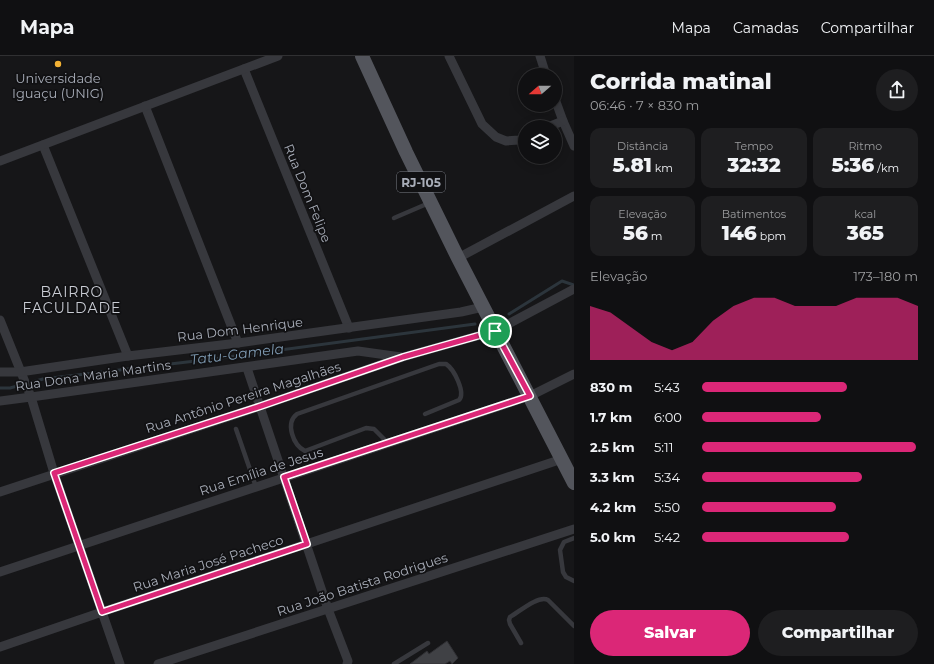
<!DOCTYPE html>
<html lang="pt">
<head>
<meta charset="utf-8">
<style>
  :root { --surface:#101012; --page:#1e1e20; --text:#f1f3f6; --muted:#9c9d9f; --line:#303032; --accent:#db2777 }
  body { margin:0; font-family:Montserrat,sans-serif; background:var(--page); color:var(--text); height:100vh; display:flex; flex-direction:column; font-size:15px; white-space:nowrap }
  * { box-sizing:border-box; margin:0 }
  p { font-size:13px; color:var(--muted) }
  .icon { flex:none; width:22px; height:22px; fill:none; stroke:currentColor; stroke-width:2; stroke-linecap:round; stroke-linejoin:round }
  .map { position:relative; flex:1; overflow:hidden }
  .drawer { display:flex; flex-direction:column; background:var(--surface); width:360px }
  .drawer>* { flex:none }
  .needle { width:26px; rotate:250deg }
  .controls { position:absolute; left:518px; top:12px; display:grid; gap:8px }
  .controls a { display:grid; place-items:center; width:44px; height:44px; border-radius:50%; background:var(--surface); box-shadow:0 2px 10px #0003,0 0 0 1px var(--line); font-size:20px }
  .pin { position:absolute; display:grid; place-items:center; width:34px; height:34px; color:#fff; margin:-17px; border:2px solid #fff; border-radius:50%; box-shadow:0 1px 4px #0007 }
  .round { display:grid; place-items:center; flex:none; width:42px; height:42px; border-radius:21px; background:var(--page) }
  .headline { display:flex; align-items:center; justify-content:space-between; height:68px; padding:0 16px }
  h1 { font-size:22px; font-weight:800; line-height:30px }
  .figures { display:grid; grid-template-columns:repeat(3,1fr); gap:6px; height:68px; padding:4px 16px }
  .figures div { display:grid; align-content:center; border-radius:10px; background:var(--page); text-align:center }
  .figures b { font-size:20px; font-weight:800 }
  .figures small { font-size:11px; font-weight:400 }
  .figures p { font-size:11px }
  .chart { height:112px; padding:8px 16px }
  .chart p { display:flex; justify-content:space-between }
  .chart svg { width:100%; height:72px; margin-top:4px; fill:var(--accent); opacity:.7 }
  .action { display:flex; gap:8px; margin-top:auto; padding:8px 16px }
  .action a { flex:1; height:46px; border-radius:24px; background:var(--accent); color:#fff; font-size:16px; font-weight:800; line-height:46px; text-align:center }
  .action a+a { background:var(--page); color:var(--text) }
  ul { padding:0 16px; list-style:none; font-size:13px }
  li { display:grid; grid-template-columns:64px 48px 1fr; align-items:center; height:30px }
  li i { height:10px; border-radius:5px; background:var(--accent) }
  header { display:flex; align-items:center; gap:24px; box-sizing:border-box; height:56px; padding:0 20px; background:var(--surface); border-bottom:1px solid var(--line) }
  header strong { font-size:19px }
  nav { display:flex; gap:22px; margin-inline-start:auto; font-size:14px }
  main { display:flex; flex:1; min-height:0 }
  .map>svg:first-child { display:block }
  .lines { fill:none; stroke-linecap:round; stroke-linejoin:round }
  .stream { stroke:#2c353c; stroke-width:3 }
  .building { fill:#404145; stroke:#303034 }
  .lane { stroke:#37383d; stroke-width:4.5 }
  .street { stroke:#37383d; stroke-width:9 }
  .primary { stroke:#53555c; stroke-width:14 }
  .route-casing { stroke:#fff; stroke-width:8 }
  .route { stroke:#db2777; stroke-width:5 }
  .poi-dot { fill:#f2b134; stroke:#111113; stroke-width:1.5 }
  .labels { text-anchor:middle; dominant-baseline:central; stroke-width:3.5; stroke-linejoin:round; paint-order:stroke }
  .shield { fill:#111113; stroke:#7b7e86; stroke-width:1 }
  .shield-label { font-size:12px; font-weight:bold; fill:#a8adb8 }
  .poi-label { font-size:13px; fill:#a8adb8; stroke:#111113 }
  .street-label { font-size:13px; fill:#a8adb8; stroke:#111113 }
  .neighbourhood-label { font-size:14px; letter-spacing:1px; fill:#c9ccd4; stroke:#111113 }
  .water-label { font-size:14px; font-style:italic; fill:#7f9bb3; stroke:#111113 }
</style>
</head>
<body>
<header>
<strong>Mapa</strong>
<nav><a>Mapa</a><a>Camadas</a><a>Compartilhar</a></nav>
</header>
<main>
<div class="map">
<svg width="574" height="608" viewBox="0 0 574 608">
  <rect width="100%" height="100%" fill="#161618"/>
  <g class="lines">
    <!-- stream -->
    <g class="stream">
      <path d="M509,258L562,225L574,229"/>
      <path d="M0,332H10L43,323L221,302L475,268"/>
    </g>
  </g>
  <!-- building -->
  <path class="building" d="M447,585L458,602L452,608L450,605L445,608H410L427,595L429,598Z"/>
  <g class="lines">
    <!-- lane -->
    <g class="lane">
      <path d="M394,162L429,147"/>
      <path d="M236,373L256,431"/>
      <path d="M388,387L374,373L366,372L305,395C293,389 285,367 297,358L439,308H446C454,313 466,337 459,344L425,358"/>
      <path d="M574,482L564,486L560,494L563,516L566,521L574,525"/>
      <path d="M521,587L510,568L509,564L510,561C519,556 538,539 548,544L574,570"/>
      <path d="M394,608L428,587"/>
    </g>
    <!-- street -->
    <g class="street">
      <path d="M449,0L482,68L496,81L506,85L519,84L525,81"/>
      <path d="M540,0L546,19"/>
      <path d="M244,13L349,272"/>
      <path d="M555,43L563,65L574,90"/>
      <path d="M145,50L238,287"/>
      <path d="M548,71L563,65"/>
      <path d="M43,89L128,300"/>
      <path d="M0,105L278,0"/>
      <path d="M458,202L574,140"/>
      <path d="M0,264L31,341L54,417L120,608"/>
      <path d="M247,312L328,553L348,605L347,608"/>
      <path d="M0,316H20L128,300L238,287L461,256L483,251"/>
      <path d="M0,345L31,341L358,295L401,301"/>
      <path d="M0,436L261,350L403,301L495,275L574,233"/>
      <path d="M0,516L530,340L574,318"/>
      <path d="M0,591L102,556L562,403"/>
      <path d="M158,608L574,473"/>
    </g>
    <!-- primary -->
    <path class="primary" d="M362,0L406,96L458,202L574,427"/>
  </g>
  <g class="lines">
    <!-- route casing -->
    <g class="route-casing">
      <path id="route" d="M495,275L530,340L284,421L307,488L102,556L54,417L261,350L403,301Z"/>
    </g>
    <!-- route -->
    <use href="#route" class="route"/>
  </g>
  <!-- markers -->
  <circle class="poi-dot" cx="58" cy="8" r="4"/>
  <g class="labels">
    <!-- shield labels -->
    <rect class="shield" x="397" y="116" width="48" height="20" rx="3"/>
    <g class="shield-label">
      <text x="421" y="126">RJ-105</text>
    </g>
    <!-- poi labels -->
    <g class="poi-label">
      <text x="58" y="22">Universidade<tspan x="58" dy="15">Iguaçu (UNIG)</tspan></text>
    </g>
    <!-- street labels -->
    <g class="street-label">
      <text transform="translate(308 137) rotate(68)">Rua Dom Felipe</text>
      <text transform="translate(240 273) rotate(-7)">Rua Dom Henrique</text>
      <text transform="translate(93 319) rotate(-8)">Rua Dona Maria Martins</text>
      <text transform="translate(243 341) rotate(-18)">Rua Antônio Pereira Magalhães</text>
      <text transform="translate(261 415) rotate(-18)">Rua Emília de Jesus</text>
      <text transform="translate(208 507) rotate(-18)">Rua Maria José Pacheco</text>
      <text transform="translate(362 528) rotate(-18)">Rua João Batista Rodrigues</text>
    </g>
    <!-- neighbourhood labels -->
    <g class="neighbourhood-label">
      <text x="72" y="236">BAIRRO<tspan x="72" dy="16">FACULDADE</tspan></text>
    </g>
    <!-- water labels -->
    <g class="water-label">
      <text transform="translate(237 298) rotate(-7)">Tatu-Gamela</text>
    </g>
  </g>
</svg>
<div class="controls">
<a><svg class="needle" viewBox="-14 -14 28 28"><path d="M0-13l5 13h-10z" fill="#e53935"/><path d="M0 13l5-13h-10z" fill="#9c9d9f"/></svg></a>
<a><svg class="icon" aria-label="layers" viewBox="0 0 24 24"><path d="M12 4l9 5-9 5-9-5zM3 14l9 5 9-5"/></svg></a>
</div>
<div class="pin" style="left:495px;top:275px;background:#1e9e55"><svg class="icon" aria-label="arrive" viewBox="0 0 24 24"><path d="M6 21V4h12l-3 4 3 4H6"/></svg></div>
</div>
<section class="drawer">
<div class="headline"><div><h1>Corrida matinal</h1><p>06:46 · 7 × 830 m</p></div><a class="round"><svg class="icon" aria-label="share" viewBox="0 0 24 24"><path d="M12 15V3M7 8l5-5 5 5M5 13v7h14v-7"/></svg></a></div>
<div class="figures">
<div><p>Distância</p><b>5.81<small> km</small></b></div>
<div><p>Tempo</p><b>32:32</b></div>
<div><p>Ritmo</p><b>5:36<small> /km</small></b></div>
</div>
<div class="figures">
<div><p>Elevação</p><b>56<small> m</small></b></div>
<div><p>Batimentos</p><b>146<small> bpm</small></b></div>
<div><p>kcal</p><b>365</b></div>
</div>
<div class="chart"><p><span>Elevação</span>173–180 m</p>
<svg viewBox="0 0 160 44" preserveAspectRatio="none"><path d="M0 44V11L10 15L20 24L30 33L40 38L50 33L60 20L70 11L80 6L90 6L100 11L110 11L120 11L130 6L140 6L150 6L160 11V44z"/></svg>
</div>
<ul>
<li><b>830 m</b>5:43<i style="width:67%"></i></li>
<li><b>1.7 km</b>6:00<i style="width:55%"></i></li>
<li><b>2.5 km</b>5:11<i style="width:99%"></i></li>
<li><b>3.3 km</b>5:34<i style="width:74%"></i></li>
<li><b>4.2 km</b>5:50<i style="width:62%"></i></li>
<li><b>5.0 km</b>5:42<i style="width:68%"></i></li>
</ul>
<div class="action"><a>Salvar</a><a>Compartilhar</a></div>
</section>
</main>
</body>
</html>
